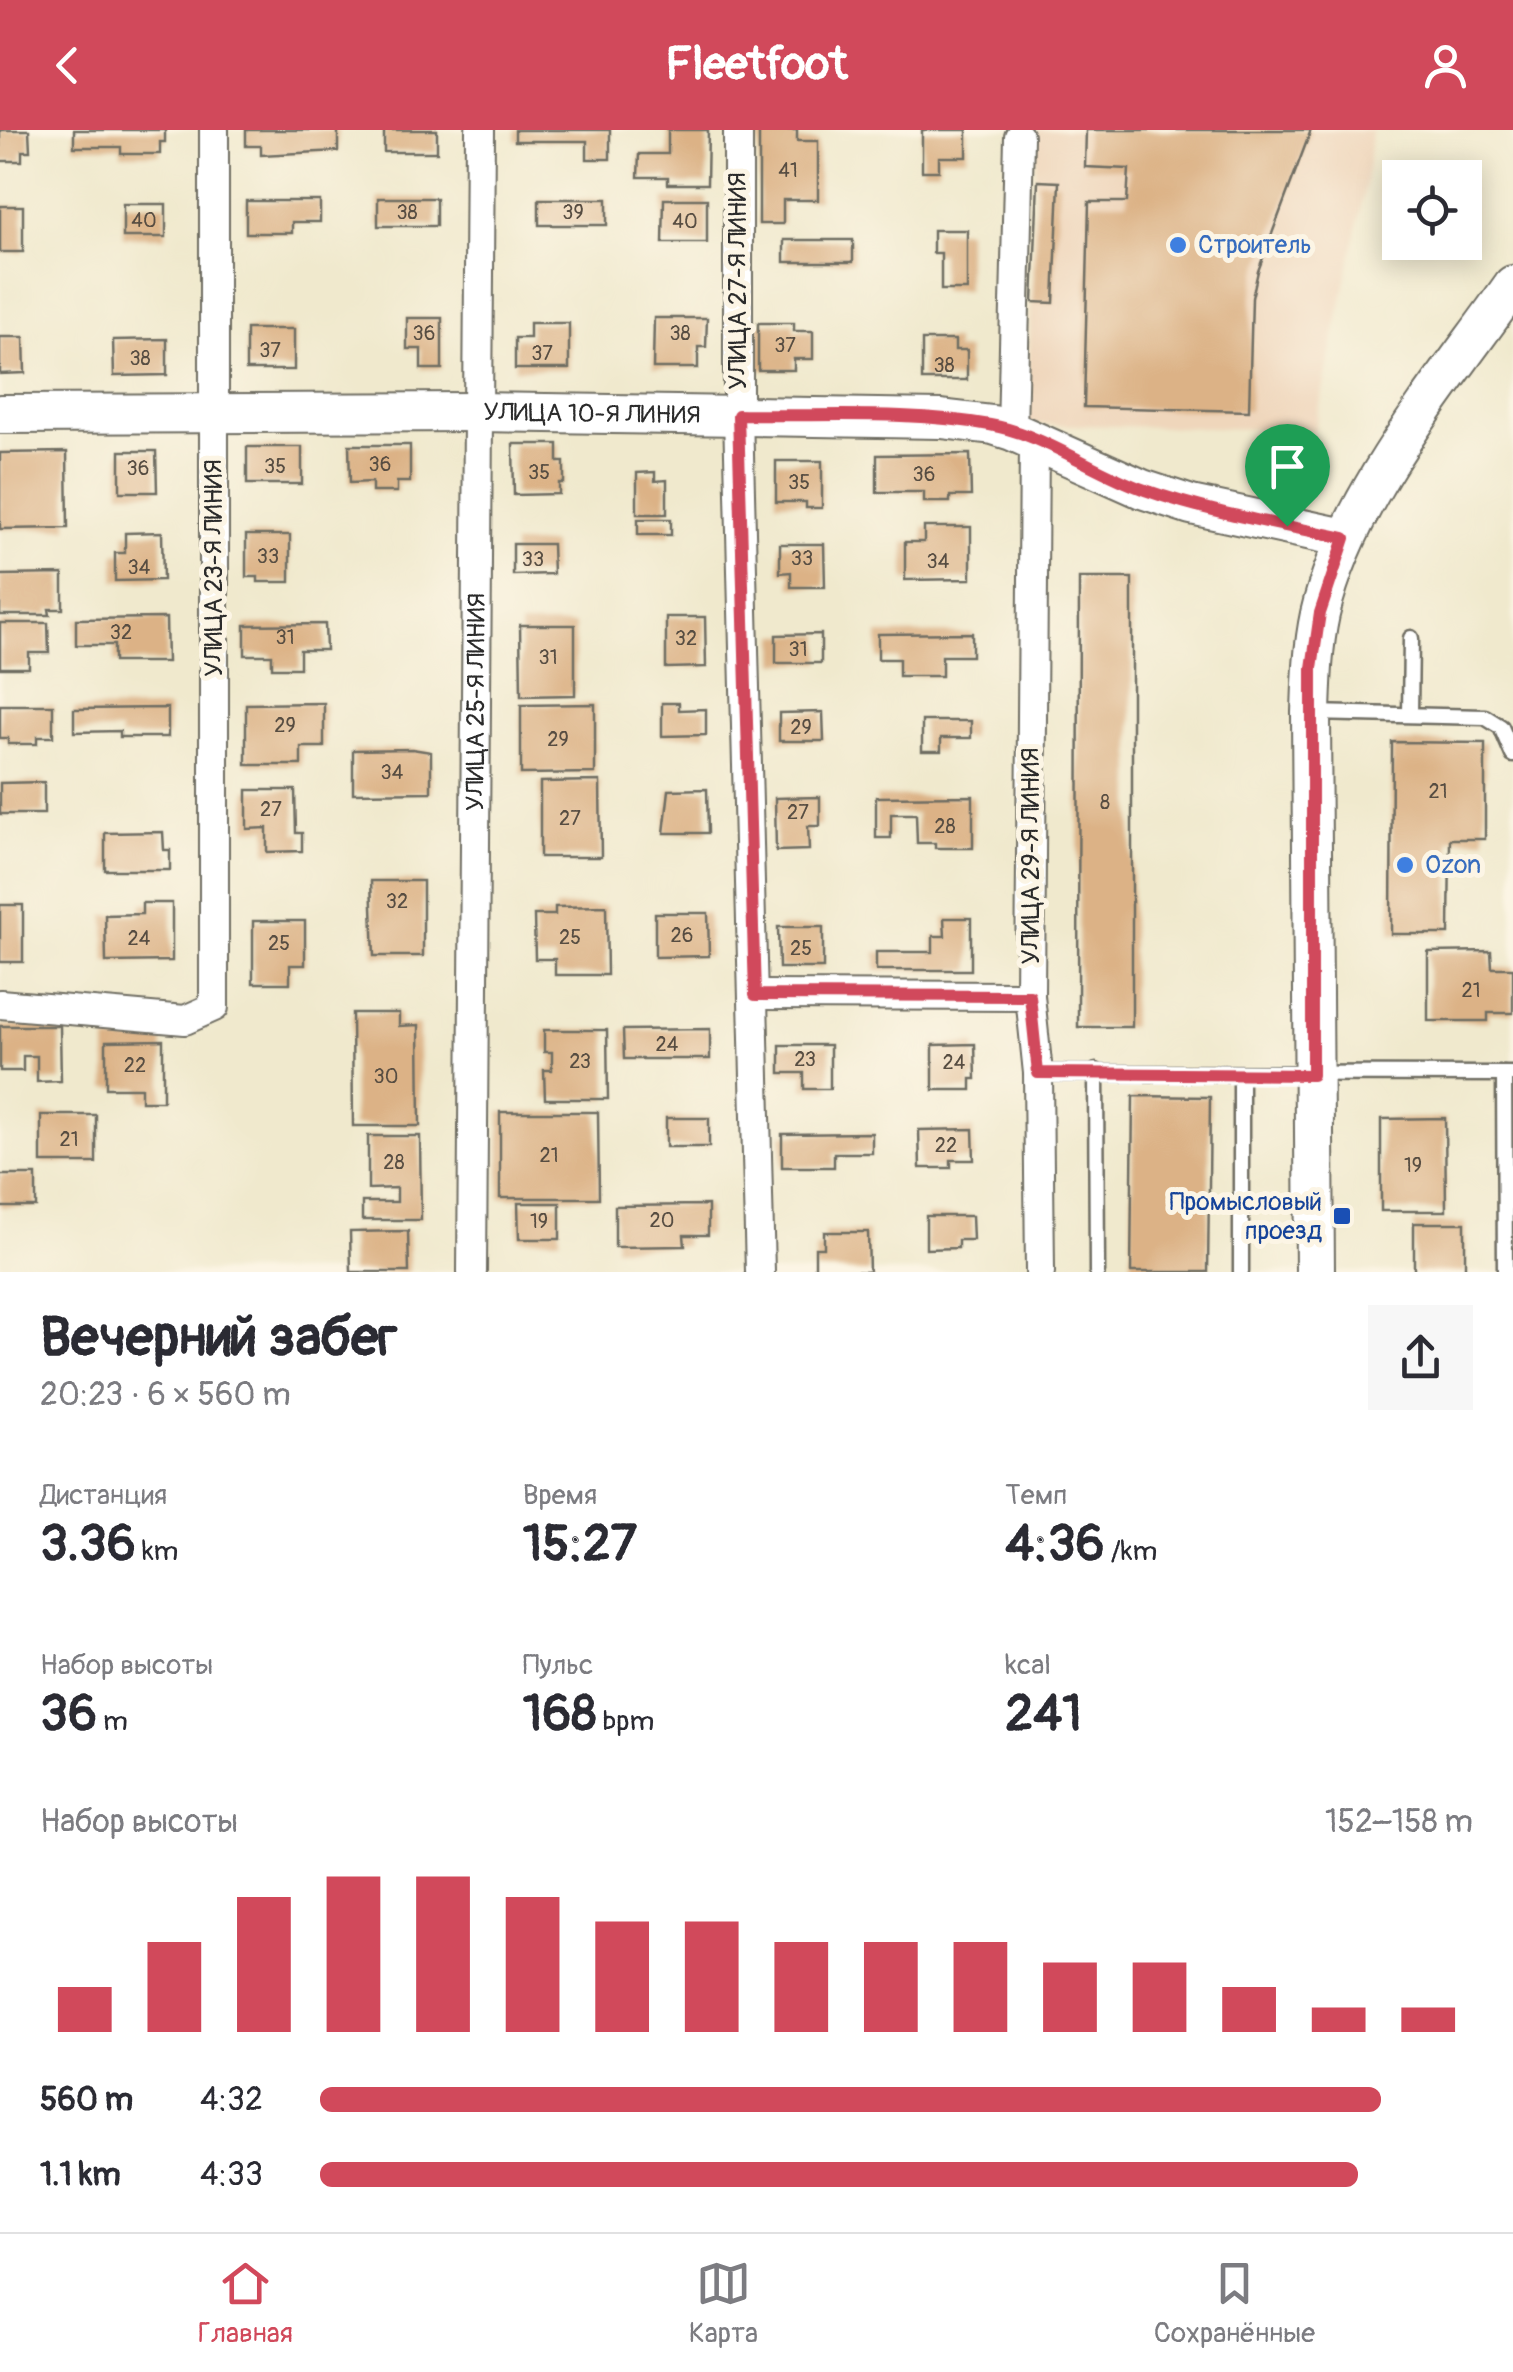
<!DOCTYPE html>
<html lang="ru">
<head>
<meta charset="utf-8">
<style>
  :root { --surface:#fff; --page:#f7f7f7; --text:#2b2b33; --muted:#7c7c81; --line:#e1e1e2; --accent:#d1495b }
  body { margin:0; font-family:Pangolin,sans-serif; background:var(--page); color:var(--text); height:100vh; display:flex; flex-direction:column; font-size:38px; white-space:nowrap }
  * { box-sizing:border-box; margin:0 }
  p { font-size:32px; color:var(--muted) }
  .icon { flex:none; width:55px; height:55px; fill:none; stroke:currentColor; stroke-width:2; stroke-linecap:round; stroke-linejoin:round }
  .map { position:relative; height:1142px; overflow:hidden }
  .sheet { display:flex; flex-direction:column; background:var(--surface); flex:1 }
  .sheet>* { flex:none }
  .fabs { position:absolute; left:1382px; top:30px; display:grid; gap:20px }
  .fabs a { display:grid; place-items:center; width:100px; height:100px; border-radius:0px; background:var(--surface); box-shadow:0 5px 25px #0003; font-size:50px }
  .pin { position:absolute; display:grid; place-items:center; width:85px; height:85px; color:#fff; margin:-102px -42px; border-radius:50% 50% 50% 0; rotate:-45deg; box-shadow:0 0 10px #0007 }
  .pin .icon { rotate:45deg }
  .round { display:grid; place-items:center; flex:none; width:105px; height:105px; border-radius:0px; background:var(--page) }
  .summary { display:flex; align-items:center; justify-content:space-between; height:170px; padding:0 40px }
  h1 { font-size:55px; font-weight:800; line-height:75px }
  .metrics { display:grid; grid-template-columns:repeat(3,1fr); gap:15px; height:170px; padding:10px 40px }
  .metrics div { display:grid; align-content:center }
  .metrics b { font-size:50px; font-weight:800 }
  .metrics small { font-size:28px; font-weight:400 }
  .metrics p { font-size:28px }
  .chart { height:280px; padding:20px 40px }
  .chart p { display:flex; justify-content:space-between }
  .chart svg { width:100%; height:180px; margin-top:10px; stroke:var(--accent); stroke-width:6 }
  ul { padding:0 40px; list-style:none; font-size:32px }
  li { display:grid; grid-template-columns:160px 120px 1fr; align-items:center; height:75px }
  li i { height:25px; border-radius:12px; background:var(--accent) }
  header { display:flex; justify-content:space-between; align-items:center; height:130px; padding:0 40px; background:var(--accent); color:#fff; font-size:45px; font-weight:800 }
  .menu { display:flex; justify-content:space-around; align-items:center; height:140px; border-top:2px solid var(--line); background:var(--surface); font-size:28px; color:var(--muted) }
  .menu a { display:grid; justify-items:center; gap:5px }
  .menu .selected { color:var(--accent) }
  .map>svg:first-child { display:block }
  .built { fill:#efd6bb }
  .building { fill:#dcb286 }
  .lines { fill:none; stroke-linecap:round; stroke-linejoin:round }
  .lane-casing { stroke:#706e64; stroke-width:19 }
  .street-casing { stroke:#706e64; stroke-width:32 }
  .secondary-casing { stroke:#706e64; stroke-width:42 }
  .lane { stroke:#fff; stroke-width:14 }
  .street { stroke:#fff; stroke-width:28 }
  .secondary { stroke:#fff; stroke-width:38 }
  .route-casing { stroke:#fff; stroke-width:20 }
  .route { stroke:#d1495b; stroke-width:12 }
  .shop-dot { fill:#3f7fe0; stroke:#fcf5e5; stroke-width:4 }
  .transit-dot { fill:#1a4fb4; stroke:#fcf5e5; stroke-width:4 }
  .labels { text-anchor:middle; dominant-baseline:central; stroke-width:10; stroke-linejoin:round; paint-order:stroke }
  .number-label { font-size:20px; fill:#574d42 }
  .shop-label { font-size:25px; fill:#366cbe; stroke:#fcf5e5; text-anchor:start }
  .street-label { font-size:25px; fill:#2b2b2b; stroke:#fcf5e5 }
  .transit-label { font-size:25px; fill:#164399; stroke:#fcf5e5; text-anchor:end }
</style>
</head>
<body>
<header><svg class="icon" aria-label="back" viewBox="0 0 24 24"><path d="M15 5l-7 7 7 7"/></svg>Fleetfoot<svg class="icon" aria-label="person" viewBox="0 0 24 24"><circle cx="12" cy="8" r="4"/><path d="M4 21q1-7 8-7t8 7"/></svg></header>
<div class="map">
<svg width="1513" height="1142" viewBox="0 0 1513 1142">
  <rect width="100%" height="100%" fill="#fcf5e5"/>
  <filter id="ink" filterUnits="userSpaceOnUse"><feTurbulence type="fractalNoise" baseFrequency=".01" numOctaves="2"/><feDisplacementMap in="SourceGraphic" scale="20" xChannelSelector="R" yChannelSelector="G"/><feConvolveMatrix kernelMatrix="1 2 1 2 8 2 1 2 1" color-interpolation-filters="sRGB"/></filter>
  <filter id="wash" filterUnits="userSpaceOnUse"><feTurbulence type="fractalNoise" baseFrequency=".0048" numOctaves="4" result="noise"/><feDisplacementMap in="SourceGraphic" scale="40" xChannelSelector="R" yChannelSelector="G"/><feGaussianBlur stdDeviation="2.25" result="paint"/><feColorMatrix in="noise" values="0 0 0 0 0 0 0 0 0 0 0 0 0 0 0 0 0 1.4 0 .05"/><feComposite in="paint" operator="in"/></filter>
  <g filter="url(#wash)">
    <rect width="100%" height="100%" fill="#f0e9cd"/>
    <!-- built -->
    <path class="built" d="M1037,0H1372L1366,52L1315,300L1027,294Z"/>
    <g id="blocks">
      <!-- building -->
      <g class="building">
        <path d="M0,0H29L30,21H22V31H0Z"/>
        <path d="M74,0H165V12H160V24H121V17H74Z"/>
        <path d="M246,0H338V21L261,25V16H246Z"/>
        <rect x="384" y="0" width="53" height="22"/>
        <path d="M515,0H610V29H587V11H515Z"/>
        <path d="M668,0H708L707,54H668V47H638L639,24H668Z"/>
        <path d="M759,0H797V11H818V70H783V94H759Z"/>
        <path d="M922,0H967V27H939V41H922Z"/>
        <path d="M1086,0H1311L1258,141L1252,168L1249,281L1084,277L1089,72H1127L1129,39L1085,37Z"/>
        <path d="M1038,51L1059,52L1054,173L1033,172Z"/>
        <rect x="378" y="68" width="58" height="28"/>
        <rect x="539" y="69" width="68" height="26"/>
        <path d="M664,69H707V113H663Z"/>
        <path d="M246,71H320V92H292V103H246Z"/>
        <rect x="123" y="74" width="43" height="33"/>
        <rect x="0" y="76" width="23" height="46"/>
        <path d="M933,100H967V160H941V123H933Z"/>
        <rect x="784" y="110" width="69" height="22"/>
        <path d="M407,188H442V239H421V219H407Z"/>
        <path d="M654,188H707L706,217H698V238H653Z"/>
        <path d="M530,193H569V239H515V208H530Z"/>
        <path d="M758,193H794V201H813V229H794V240H758Z"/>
        <rect x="246" y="199" width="48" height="41"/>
        <path d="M0,207H24L25,243L0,244Z"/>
        <path d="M167,209V245L114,246L113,210Z"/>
        <path d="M922,210H955V220H967V250H922Z"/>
        <path d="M513,314H558V332H564V353H559V364L514,365Z"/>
        <path d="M349,315H410V352H397V362H372V352L350,353Z"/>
        <rect x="247" y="317" width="55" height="37"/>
        <path d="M120,321H156L157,362H120Z"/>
        <path d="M67,322L68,398L0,399V323Z"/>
        <path d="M970,324L971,366H950V372H924V362H877V325Z"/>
        <path d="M776,331H822V378H806V372H776Z"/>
        <path d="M655,342V351L667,350V384H637V343Z"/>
        <rect x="638" y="389" width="33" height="16"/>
        <path d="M924,397H971V449L905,450V412H924Z"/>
        <path d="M162,402L163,450L115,451V423H125V403Z"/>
        <path d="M246,405H290V452H258V447H246Z"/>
        <path d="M513,414H552L553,444L513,445Z"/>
        <path d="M780,414H824L825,457H791V442L780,443Z"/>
        <path d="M63,444V479H49L50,485H0V445Z"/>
        <path d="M1079,448H1132V897H1078Z"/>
        <path d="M666,487H705L706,537L666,538Z"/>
        <path d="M166,488L167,532H114V515H76V489Z"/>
        <path d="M0,493H48L49,523H29V538H0Z"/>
        <path d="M325,494L326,520H300V538H272V525H245V495Z"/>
        <path d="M520,495H575V565L521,566Z"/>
        <path d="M972,503V526H942V546H899V529H878V504Z"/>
        <path d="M821,504V533H776V505Z"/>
        <path d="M324,573V617H301V635H246V574Z"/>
        <path d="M662,573H679V580L706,579V605L662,606Z"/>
        <path d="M595,574V643L521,644V575Z"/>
        <path d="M0,575H53V607H37V614H8V608H0Z"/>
        <path d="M168,578V607H120V601L74,602V579Z"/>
        <path d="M823,582L824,611H779V583Z"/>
        <path d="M922,591H971V608H941V621H922Z"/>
        <path d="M1392,612L1485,613V709H1450L1449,804H1391Z"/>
        <path d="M412,619L431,622V662L353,663V620Z"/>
        <path d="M600,651L601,727H540V652Z"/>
        <path d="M44,652V684H0V653Z"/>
        <path d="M707,659L708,703H664L669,660Z"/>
        <path d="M247,660H295L296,703H302V721L267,722V698L247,699Z"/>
        <path d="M973,666V718H935V713H917L916,684H891V708H876V667Z"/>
        <path d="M820,667V696H808L809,720L776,721L775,668Z"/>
        <path d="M163,702L164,720H170V740H105V703Z"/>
        <path d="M371,751H423V826H374Z"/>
        <path d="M142,773H172V831L106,832L105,785L142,784Z"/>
        <rect x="0" y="775" width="23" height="57"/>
        <path d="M606,776L607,845H555V829H535L534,785H555V777Z"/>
        <path d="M655,783H708L709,826L655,827Z"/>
        <path d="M944,788H971V840H876V822H933V806H945Z"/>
        <path d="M253,791H305V835H290V853H253Z"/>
        <path d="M778,797H823V838H779Z"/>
        <path d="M1491,821L1492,838H1513V883H1488V891H1428V822Z"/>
        <path d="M352,883H399V896L419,895L420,996H353Z"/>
        <path d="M0,896H60L61,951L37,952V926H23V941H0Z"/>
        <path d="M710,899V929H624L623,900Z"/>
        <path d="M544,900H607L608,969H545L544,940H552V922H544Z"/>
        <path d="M163,910V971H141V958H106V911Z"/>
        <path d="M975,914L976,949H971V960H933V915Z"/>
        <path d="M780,915H830V959H804V943H780Z"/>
        <path d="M1133,966L1210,967L1208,1142H1131Z"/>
        <path d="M500,982H598L599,1068H500Z"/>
        <rect x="41" y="985" width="55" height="48"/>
        <rect x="666" y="988" width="43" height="29"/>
        <path d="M1445,988L1446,1081H1381V989Z"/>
        <path d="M973,999L974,1030H951V1038H920L919,1000Z"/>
        <path d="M872,1003V1023H834V1037H782V1004Z"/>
        <path d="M368,1006H420L421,1090H362V1072H397V1058L368,1059Z"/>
        <rect x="0" y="1045" width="36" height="32"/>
        <path d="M518,1073H560V1109H519Z"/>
        <path d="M708,1075V1105H684L685,1116L615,1117V1076Z"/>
        <path d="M926,1086H972L973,1110H958V1118L926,1119Z"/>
        <rect x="1414" y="1093" width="51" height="49"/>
        <path d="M408,1101L409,1142H351L350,1102Z"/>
        <path d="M824,1102H868L869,1142L815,1140V1118H824Z"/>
      </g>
    </g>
  </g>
  <g filter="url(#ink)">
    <use href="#blocks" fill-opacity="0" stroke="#706e64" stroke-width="2.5"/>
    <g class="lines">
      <!-- lane casing -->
      <g class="lane-casing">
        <g id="lane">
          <path d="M1312,583L1485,587L1501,597L1513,625"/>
          <path d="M1410,584L1411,508"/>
          <path d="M1096,941L1097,1142"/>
          <path d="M1038,943L1513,944"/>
          <path d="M1504,944L1505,1142"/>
          <path d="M1241,1142V945"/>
        </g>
      </g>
      <!-- street casing -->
      <g class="street-casing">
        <g id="street">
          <path d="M738,0V285L760,1142"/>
          <path d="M1012,301L1019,7"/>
          <path d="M1034,309L1030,866L1038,943L1040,1142"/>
          <path d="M755,865L1030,866"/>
          <path d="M0,874L185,890L214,877V0"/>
          <path id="s1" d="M472,1142L480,0"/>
        </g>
      </g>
      <!-- secondary casing -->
      <g class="secondary-casing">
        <g id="secondary">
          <path id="s2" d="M0,284L479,282L941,289L993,295L1012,301L1142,359L1191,375L1345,408"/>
          <path d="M1315,1142L1311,583C1312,550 1313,516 1320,484C1347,367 1444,253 1513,155"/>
        </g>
      </g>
      <!-- lane -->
      <use href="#lane" class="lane"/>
      <!-- street -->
      <use href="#street" class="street"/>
      <!-- secondary -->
      <use href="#secondary" class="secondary"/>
    </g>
  </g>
  <g class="lines" filter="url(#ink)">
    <!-- route casing -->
    <g class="route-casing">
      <path id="route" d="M738,285C821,287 908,280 990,295C1044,304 1093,342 1145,360C1210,383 1278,394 1345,408L1320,483L1312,538V945L1038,943L1030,866L755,865Z"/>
    </g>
    <!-- route -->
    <use href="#route" class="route"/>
  </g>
  <!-- markers -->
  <g class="shop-dot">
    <circle cx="1178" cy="115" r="10"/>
    <circle cx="1405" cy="735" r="10"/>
  </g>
  <rect class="transit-dot" x="1332" y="1076" width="20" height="20" rx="5"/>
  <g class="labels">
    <!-- number labels -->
    <g class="number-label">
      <text x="788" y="40">41</text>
      <text x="407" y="82">38</text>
      <text x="573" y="82">39</text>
      <text x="144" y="90">40</text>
      <text x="685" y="91">40</text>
      <text x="424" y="203">36</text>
      <text x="680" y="203">38</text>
      <text x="785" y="215">37</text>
      <text x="270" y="220">37</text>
      <text x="542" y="223">37</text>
      <text x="140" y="228">38</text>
      <text x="944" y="235">38</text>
      <text x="380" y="334">36</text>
      <text x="275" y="336">35</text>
      <text x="138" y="338">36</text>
      <text x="539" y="342">35</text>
      <text x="924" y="344">36</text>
      <text x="799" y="352">35</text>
      <text x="268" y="426">33</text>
      <text x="802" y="428">33</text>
      <text x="533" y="429">33</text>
      <text x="938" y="431">34</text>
      <text x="139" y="437">34</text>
      <text x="121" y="502">32</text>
      <text x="285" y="507">31</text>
      <text x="686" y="508">32</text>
      <text x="798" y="519">31</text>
      <text x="548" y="527">31</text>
      <text x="285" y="595">29</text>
      <text x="801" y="597">29</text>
      <text x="558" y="609">29</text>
      <text x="392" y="642">34</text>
      <text x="1438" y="661">21</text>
      <text x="1105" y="672">8</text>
      <text x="271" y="679">27</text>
      <text x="798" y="682">27</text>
      <text x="570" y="688">27</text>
      <text x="945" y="696">28</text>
      <text x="397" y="771">32</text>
      <text x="682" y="805">26</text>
      <text x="570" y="807">25</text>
      <text x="139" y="808">24</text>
      <text x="279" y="813">25</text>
      <text x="801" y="818">25</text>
      <text x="1471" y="860">21</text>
      <text x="667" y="914">24</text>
      <text x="805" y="929">23</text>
      <text x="580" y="931">23</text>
      <text x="954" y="932">24</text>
      <text x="135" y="935">22</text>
      <text x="386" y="946">30</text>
      <text x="69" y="1009">21</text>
      <text x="946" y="1015">22</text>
      <text x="549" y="1025">21</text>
      <text x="394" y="1032">28</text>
      <text x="1413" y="1035">19</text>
      <text x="662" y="1090">20</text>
      <text x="539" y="1091">19</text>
    </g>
    <!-- shop labels -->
    <g class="shop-label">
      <text x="1198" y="115">Строитель</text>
      <text x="1425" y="735">Ozon</text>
    </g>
    <!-- street labels -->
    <g class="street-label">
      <text transform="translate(738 151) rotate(-90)">УЛИЦА 27-Я ЛИНИЯ</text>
      <text stroke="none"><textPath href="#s2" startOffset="592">УЛИЦА 10-Я ЛИНИЯ</textPath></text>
      <text transform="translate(214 438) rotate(-90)">УЛИЦА 23-Я ЛИНИЯ</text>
      <text stroke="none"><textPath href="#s1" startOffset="570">УЛИЦА 25-Я ЛИНИЯ</textPath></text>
      <text transform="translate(1031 726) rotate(-90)">УЛИЦА 29-Я ЛИНИЯ</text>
    </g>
    <!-- transit labels -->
    <g class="transit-label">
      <text x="1322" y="1072">Промысловый<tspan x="1322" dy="29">проезд</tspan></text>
    </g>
  </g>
</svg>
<div class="fabs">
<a><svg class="icon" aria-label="locate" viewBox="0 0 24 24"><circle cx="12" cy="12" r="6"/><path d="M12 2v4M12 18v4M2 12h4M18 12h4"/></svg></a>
</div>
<div class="pin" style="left:1287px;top:396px;background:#1e9e55"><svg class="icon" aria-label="arrive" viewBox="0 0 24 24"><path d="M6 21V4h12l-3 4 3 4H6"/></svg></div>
</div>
<section class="sheet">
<div class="summary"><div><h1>Вечерний забег</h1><p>20:23 · 6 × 560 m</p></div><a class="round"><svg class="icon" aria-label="share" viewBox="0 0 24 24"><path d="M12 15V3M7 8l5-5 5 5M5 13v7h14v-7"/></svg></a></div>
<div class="metrics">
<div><p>Дистанция</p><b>3.36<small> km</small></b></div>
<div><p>Время</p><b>15:27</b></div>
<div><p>Темп</p><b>4:36<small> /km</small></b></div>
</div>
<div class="metrics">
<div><p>Набор высоты</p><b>36<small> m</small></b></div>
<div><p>Пульс</p><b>168<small> bpm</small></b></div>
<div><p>kcal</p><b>241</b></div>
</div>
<div class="chart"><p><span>Набор высоты</span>152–158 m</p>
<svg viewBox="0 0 160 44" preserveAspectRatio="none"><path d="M5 44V33M15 44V22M25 44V11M35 44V6M45 44V6M55 44V11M65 44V17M75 44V17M85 44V22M95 44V22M105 44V22M115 44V27M125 44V27M135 44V33M145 44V38M155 44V38"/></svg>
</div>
<ul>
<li><b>560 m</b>4:32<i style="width:92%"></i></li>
<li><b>1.1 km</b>4:33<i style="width:90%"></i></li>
</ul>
</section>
<nav class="menu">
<a class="selected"><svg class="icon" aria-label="home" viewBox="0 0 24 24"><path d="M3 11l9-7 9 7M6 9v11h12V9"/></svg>Главная</a>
<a><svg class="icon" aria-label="map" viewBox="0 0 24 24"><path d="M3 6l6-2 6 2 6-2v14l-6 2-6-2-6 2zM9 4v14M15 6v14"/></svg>Карта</a>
<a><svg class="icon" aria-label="saved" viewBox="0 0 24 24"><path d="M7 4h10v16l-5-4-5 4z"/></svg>Сохранённые</a>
</nav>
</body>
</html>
